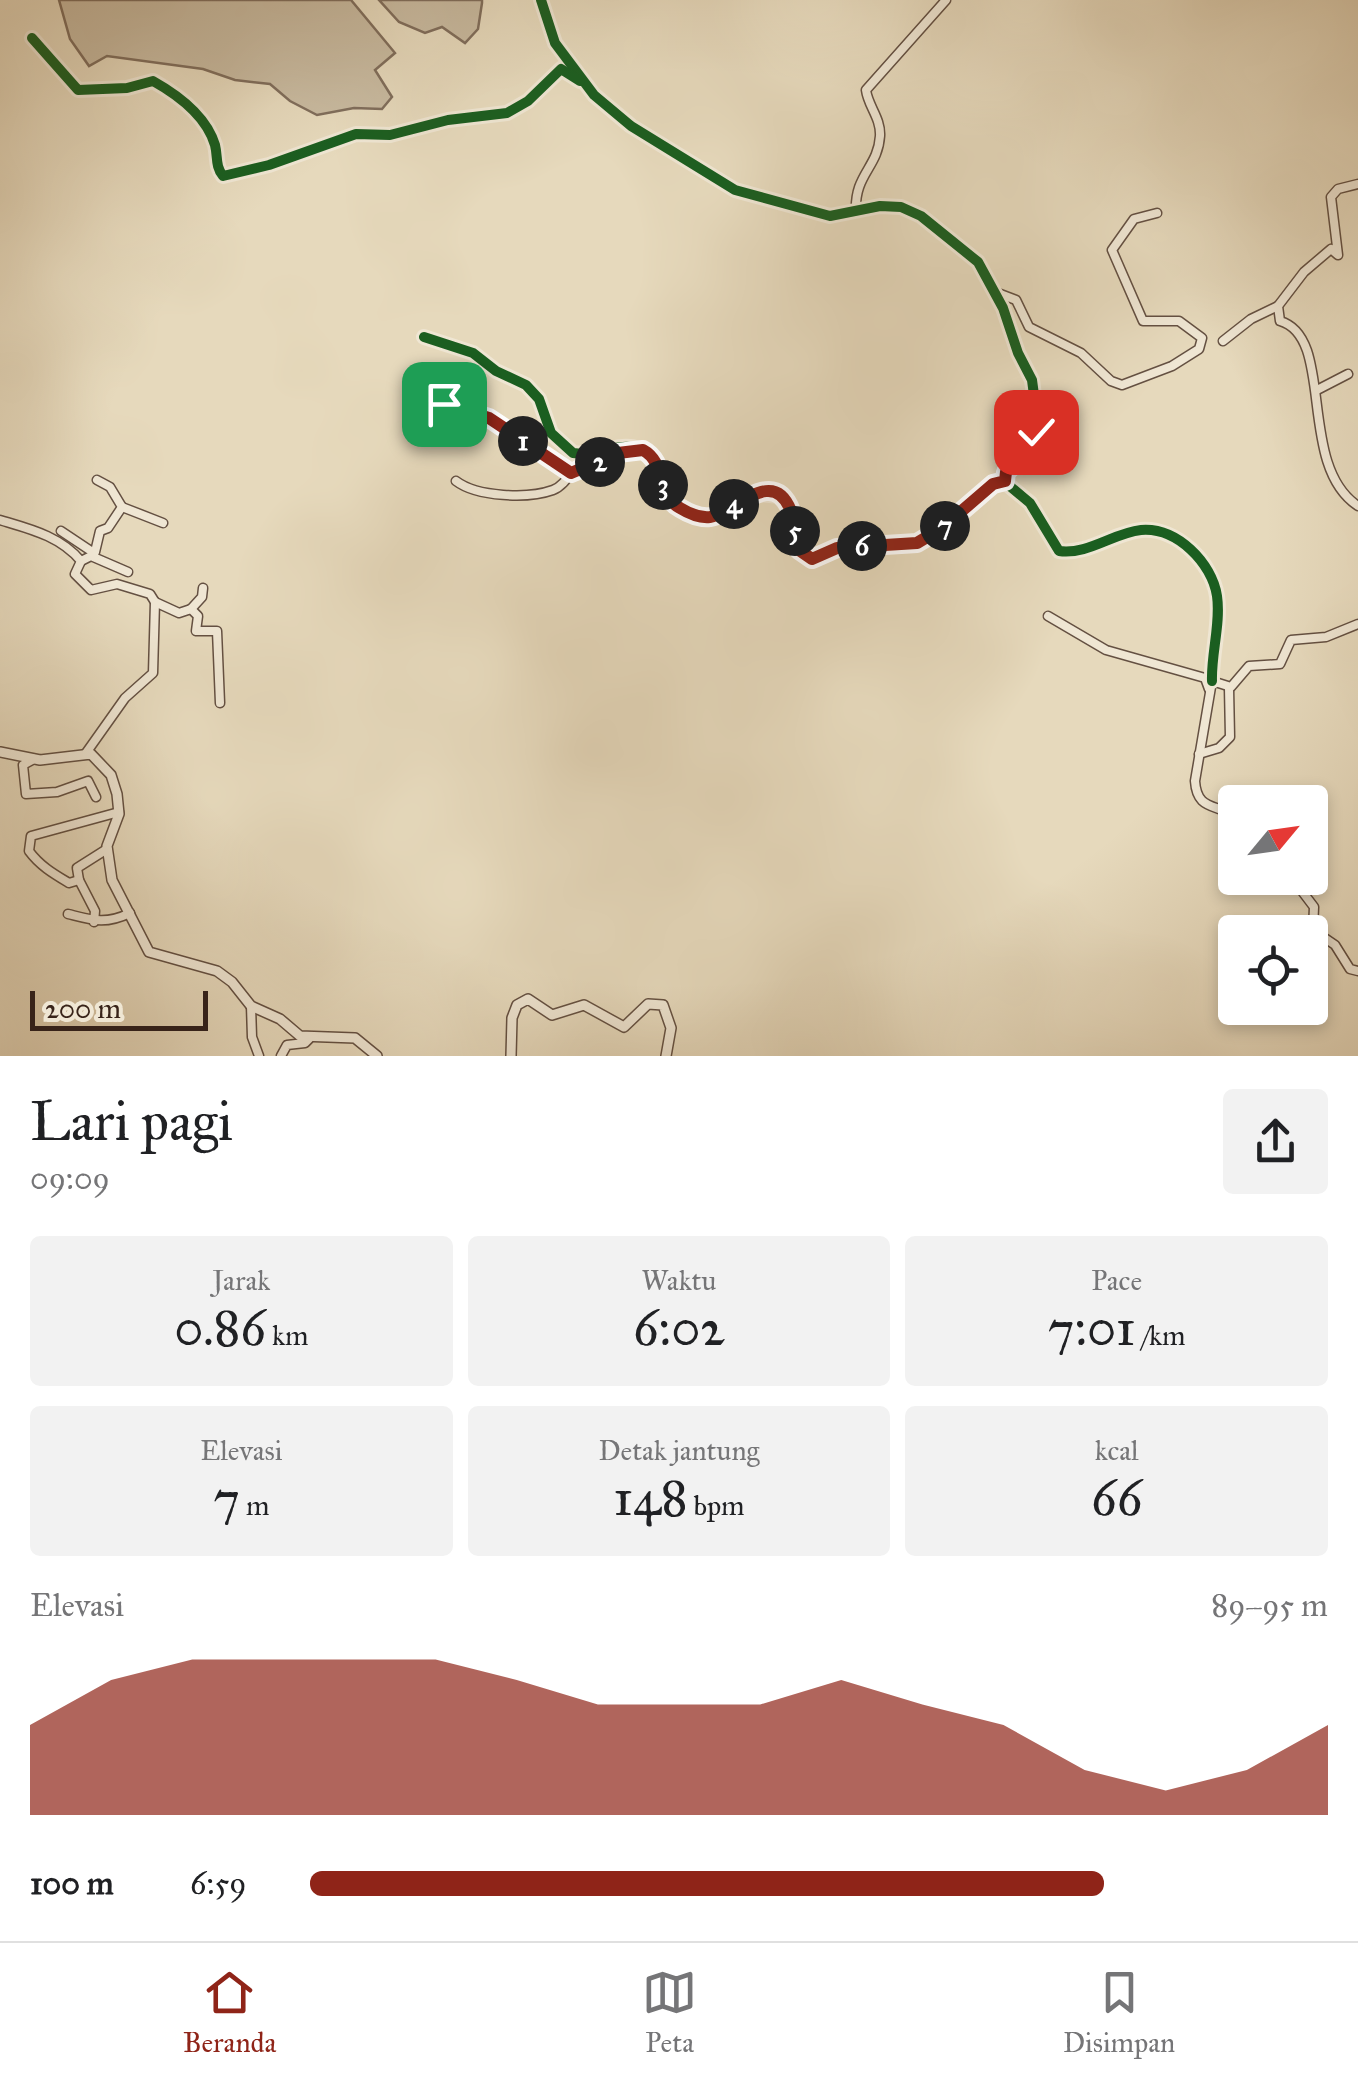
<!DOCTYPE html>
<html lang="id">
<head>
<meta charset="utf-8">
<style>
  :root { --surface:#fff; --page:#f2f2f2; --text:#202124; --muted:#757577; --line:#e0e0e0; --accent:#8f2418 }
  body { margin:0; font-family:"IM FELL Great Primer",serif; background:var(--page); color:var(--text); height:100vh; display:flex; flex-direction:column; font-size:38px; white-space:nowrap }
  * { box-sizing:border-box; margin:0 }
  p { font-size:32px; color:var(--muted) }
  .icon { flex:none; width:55px; height:55px; fill:none; stroke:currentColor; stroke-width:2; stroke-linecap:round; stroke-linejoin:round }
  .map { position:relative; height:1056px; overflow:hidden }
  .side { display:flex; flex-direction:column; background:var(--surface); flex:1 }
  .side>* { flex:none }
  .needle { width:65px; rotate:61deg }
  .fabs { position:absolute; left:1218px; top:785px; display:grid; gap:20px }
  .fabs a { display:grid; place-items:center; width:110px; height:110px; border-radius:10px; background:var(--surface); box-shadow:0 5px 15px #0003; font-size:50px }
  .scale { position:absolute; left:30px; bottom:25px; width:178px; box-sizing:border-box; padding-left:10px; border:5px solid #382319; border-top:0; font-size:28px; line-height:35px; white-space:nowrap; color:#382319; -webkit-text-stroke:8px #efe6d3; paint-order:stroke }
  .pin { position:absolute; display:grid; place-items:center; width:85px; height:85px; color:#fff; margin:-42px; border-radius:20px; box-shadow:0 5px 15px #0006 }
  .km { position:absolute; width:50px; height:50px; margin:-25px; border-radius:50%; background:#222; color:#fff; font-size:28px; line-height:50px; text-align:center }
  .round { display:grid; place-items:center; flex:none; width:105px; height:105px; border-radius:10px; background:var(--page) }
  .headline { display:flex; align-items:center; justify-content:space-between; height:170px; padding:0 30px }
  h1 { font-size:55px; font-weight:600; line-height:75px }
  .stats { display:grid; grid-template-columns:repeat(3,1fr); gap:15px; height:170px; padding:10px 30px }
  .stats div { display:grid; align-content:center; border-radius:10px; background:var(--page); text-align:center }
  .stats b { font-size:50px; font-weight:600 }
  .stats small { font-size:28px; font-weight:400 }
  .stats p { font-size:28px }
  .chart { height:280px; padding:20px 30px }
  .chart p { display:flex; justify-content:space-between }
  .chart svg { width:100%; height:180px; margin-top:10px; fill:var(--accent); opacity:.7 }
  ul { padding:0 30px; list-style:none; font-size:32px }
  li { display:grid; grid-template-columns:160px 120px 1fr; align-items:center; height:75px }
  li i { height:25px; border-radius:12px; background:var(--accent) }
  .tab-bar { display:flex; justify-content:space-around; align-items:center; height:140px; border-top:2px solid var(--line); background:var(--surface); font-size:28px; color:var(--muted) }
  .tab-bar a { display:grid; justify-items:center; gap:5px }
  .tab-bar .active { color:var(--accent) }
  .map>svg:first-child { display:block }
  .green { fill:#c8baa0; stroke:#806e5c; stroke-width:2.5 }
  .lines { fill:none; stroke-linecap:round; stroke-linejoin:round }
  .minor-casing { stroke:#645042; stroke-width:11 }
  .tertiary-casing { stroke:#645042; stroke-width:12 }
  .minor { stroke:#efe6d3; stroke-width:8 }
  .tertiary { stroke:#efe6d3; stroke-width:9 }
  .cycleway-casing { stroke:#efe6d3; stroke-width:16 }
  .cycleway { stroke:#1b5e20; stroke-width:10 }
  .route-casing { stroke:#fff; stroke-width:20 }
  .route { stroke:#8f2418; stroke-width:12 }
</style>
</head>
<body>
<div class="map">
<svg width="1358" height="1056" viewBox="0 0 1358 1056">
  <rect width="100%" height="100%" fill="#e6d9bc"/>
  <filter id="stains"><feTurbulence type="fractalNoise" baseFrequency=".002" numOctaves="4"/><feColorMatrix values="0 0 0 0 .2 0 0 0 0 .09 0 0 0 0 .02 0 0 0 .5 -.17"/></filter>
  <radialGradient id="worn" r=".72"><stop offset=".6" stop-color="#630" stop-opacity="0"/><stop offset="1" stop-color="#630" stop-opacity=".3"/></radialGradient>
  <!-- green -->
  <g class="green">
    <path d="M59,0H351L395,53L375,70L392,97L382,109L354,108L317,115L290,101L270,84L235,80L203,69L107,56L89,66L70,39Z"/>
    <path d="M379,0H482V3L478,29L465,43L442,27L425,33L399,22Z"/>
  </g>
  <g class="lines">
    <!-- minor casing -->
    <g class="minor-casing">
      <g id="minor">
        <path d="M541,0L555,43L594,95L631,126L735,190L830,216L880,206L901,207L921,216L978,262L1003,308L1018,353L1032,380L1034,395V445L1005,474L1006,483L1030,503L1059,551C1088,555 1113,533 1141,530C1177,527 1212,563 1217,596C1221,623 1211,654 1212,681"/>
        <path d="M32,38L78,90L127,88L153,81C178,95 206,115 215,145C218,157 215,166 223,176L269,165L356,134L390,135L448,120L507,113L528,101L561,69L576,79"/>
        <path d="M1358,184L1338,189L1331,197L1338,255L1331,249L1304,272L1278,306L1280,321C1336,337 1296,465 1358,506"/>
        <path d="M856,212C854,174 878,168 880,136C881,118 868,106 866,90L946,0"/>
        <path d="M995,292L1016,300L1029,327L1081,353L1111,381L1122,385L1172,366L1199,349L1202,338L1179,321H1143L1112,250L1134,219L1157,213"/>
        <path d="M424,337L473,353L496,371L526,385L539,399L551,433L573,453C606,458 619,436 651,454C673,486 658,513 711,517L752,493L779,496L792,513L799,550L810,558L837,548L917,543L943,528L993,484L1005,481"/>
        <path d="M1223,341L1251,319L1278,306"/>
        <path d="M1317,390L1348,374"/>
        <path d="M415,403C477,399 522,441 571,473L636,449"/>
        <path d="M456,481C477,497 528,499 553,490C561,487 566,480 571,473"/>
        <path d="M122,507L163,523"/>
        <path d="M0,520C30,529 60,536 81,561L75,574L91,590L117,584L150,594L155,602L153,673L125,698L86,753"/>
        <path d="M61,531L94,553"/>
        <path d="M95,552L100,531L108,528L122,507L110,487L97,480"/>
        <path d="M81,561L91,556L128,572"/>
        <path d="M155,602L179,613L191,609L198,616L196,631H217L220,703"/>
        <path d="M191,609L202,597L203,588"/>
        <path d="M1048,616L1106,650L1205,678L1209,689"/>
        <path d="M1199,754L1219,748L1230,737L1229,688"/>
        <path d="M34,759L23,765L26,794L57,792L88,781L96,797"/>
        <path d="M1235,817C1216,803 1197,811 1195,781L1212,681L1231,687L1249,666L1280,664L1291,640L1326,637L1358,624"/>
        <path d="M1292,878L1314,907L1313,930L1335,945L1350,969L1358,971"/>
        <path d="M79,880L77,868L107,849"/>
        <path d="M68,914C92,920 105,925 130,913"/>
        <path d="M94,922L95,911L79,880L69,883C54,874 40,866 29,851L31,836L119,812"/>
        <path d="M251,1006L252,1037L259,1056"/>
        <path d="M281,1056L287,1045L305,1043L309,1039"/>
      </g>
    </g>
    <!-- tertiary casing -->
    <g class="tertiary-casing">
      <g id="tertiary">
        <path d="M0,752L40,760L91,754L111,775L117,794L119,814L107,846L112,880L149,952L217,971L232,982L251,1006L280,1019L300,1036L355,1038L377,1056"/>
        <path d="M511,1056L512,1018L517,1005L528,999L552,1015L584,1005L624,1027L648,1004L663,1005L671,1028L666,1056"/>
      </g>
    </g>
    <!-- minor -->
    <use href="#minor" class="minor"/>
    <!-- tertiary -->
    <use href="#tertiary" class="tertiary"/>
    <!-- cycleway casing -->
    <g class="cycleway-casing">
      <g id="cycleway">
        <path d="M541,0L555,43L594,95L631,126L735,190L830,216L880,206L901,207L921,216L978,262L1003,308L1018,353L1032,380L1034,395V445L1005,474L1006,483L1030,503L1059,551C1088,555 1113,533 1141,530C1177,527 1212,563 1217,596C1221,623 1211,654 1212,681"/>
        <path d="M32,38L78,90L127,88L153,81C178,95 206,115 215,145C218,157 215,166 223,176L269,165L356,134L390,135L448,120L507,113L528,101L561,69L580,81"/>
        <path d="M424,337L473,353L496,371L526,385L539,399L551,433L573,453C606,458 619,436 651,454C673,486 658,513 711,517L752,493L779,496L792,513L799,550L810,558L837,548L917,543L943,528L993,484L1005,481"/>
      </g>
    </g>
    <!-- cycleway -->
    <use href="#cycleway" class="cycleway"/>
  </g>
  <g class="lines">
    <!-- route casing -->
    <g class="route-casing">
      <path id="route" d="M444,404L489,418L571,473L618,453L643,450C667,463 656,495 680,508C688,513 700,518 710,517C733,514 773,464 791,511C796,523 795,537 799,550L812,559L837,548L917,543L942,528L993,484L1005,481L1006,472L1032,449L1036,432"/>
    </g>
    <!-- route -->
    <use href="#route" class="route"/>
  </g>
  <rect width="100%" height="100%" filter="url(#stains)"/>
  <rect width="100%" height="100%" fill="url(#worn)"/>
</svg>
<div class="fabs">
<a><svg class="needle" viewBox="-14 -14 28 28"><path d="M0-13l5 13h-10z" fill="#e53935"/><path d="M0 13l5-13h-10z" fill="#757577"/></svg></a>
<a><svg class="icon" aria-label="locate" viewBox="0 0 24 24"><circle cx="12" cy="12" r="6"/><path d="M12 2v4M12 18v4M2 12h4M18 12h4"/></svg></a>
</div>
<div class="scale">200 m</div>
<div class="pin" style="left:444px;top:404px;background:#1e9e55"><svg class="icon" aria-label="arrive" viewBox="0 0 24 24"><path d="M6 21V4h12l-3 4 3 4H6"/></svg></div>
<div class="pin" style="left:1036px;top:432px;background:#d93025"><svg class="icon" aria-label="check" viewBox="0 0 24 24"><path d="M5 12l5 5 9-10"/></svg></div>
<b class="km" style="left:523px;top:441px">1</b>
<b class="km" style="left:600px;top:462px">2</b>
<b class="km" style="left:663px;top:485px">3</b>
<b class="km" style="left:734px;top:504px">4</b>
<b class="km" style="left:795px;top:531px">5</b>
<b class="km" style="left:862px;top:546px">6</b>
<b class="km" style="left:945px;top:526px">7</b>
</div>
<section class="side">
<div class="headline"><div><h1>Lari pagi</h1><p>09:09</p></div><a class="round"><svg class="icon" aria-label="share" viewBox="0 0 24 24"><path d="M12 15V3M7 8l5-5 5 5M5 13v7h14v-7"/></svg></a></div>
<div class="stats">
<div><p>Jarak</p><b>0.86<small> km</small></b></div>
<div><p>Waktu</p><b>6:02</b></div>
<div><p>Pace</p><b>7:01<small> /km</small></b></div>
</div>
<div class="stats">
<div><p>Elevasi</p><b>7<small> m</small></b></div>
<div><p>Detak jantung</p><b>148<small> bpm</small></b></div>
<div><p>kcal</p><b>66</b></div>
</div>
<div class="chart"><p><span>Elevasi</span>89–95 m</p>
<svg viewBox="0 0 160 44" preserveAspectRatio="none"><path d="M0 44V22L10 11L20 6L30 6L40 6L50 6L60 11L70 17L80 17L90 17L100 11L110 17L120 22L130 33L140 38L150 33L160 22V44z"/></svg>
</div>
<ul>
<li><b>100 m</b>6:59<i style="width:78%"></i></li>
</ul>
</section>
<nav class="tab-bar">
<a class="active"><svg class="icon" aria-label="home" viewBox="0 0 24 24"><path d="M3 11l9-7 9 7M6 9v11h12V9"/></svg>Beranda</a>
<a><svg class="icon" aria-label="map" viewBox="0 0 24 24"><path d="M3 6l6-2 6 2 6-2v14l-6 2-6-2-6 2zM9 4v14M15 6v14"/></svg>Peta</a>
<a><svg class="icon" aria-label="saved" viewBox="0 0 24 24"><path d="M7 4h10v16l-5-4-5 4z"/></svg>Disimpan</a>
</nav>
</body>
</html>
